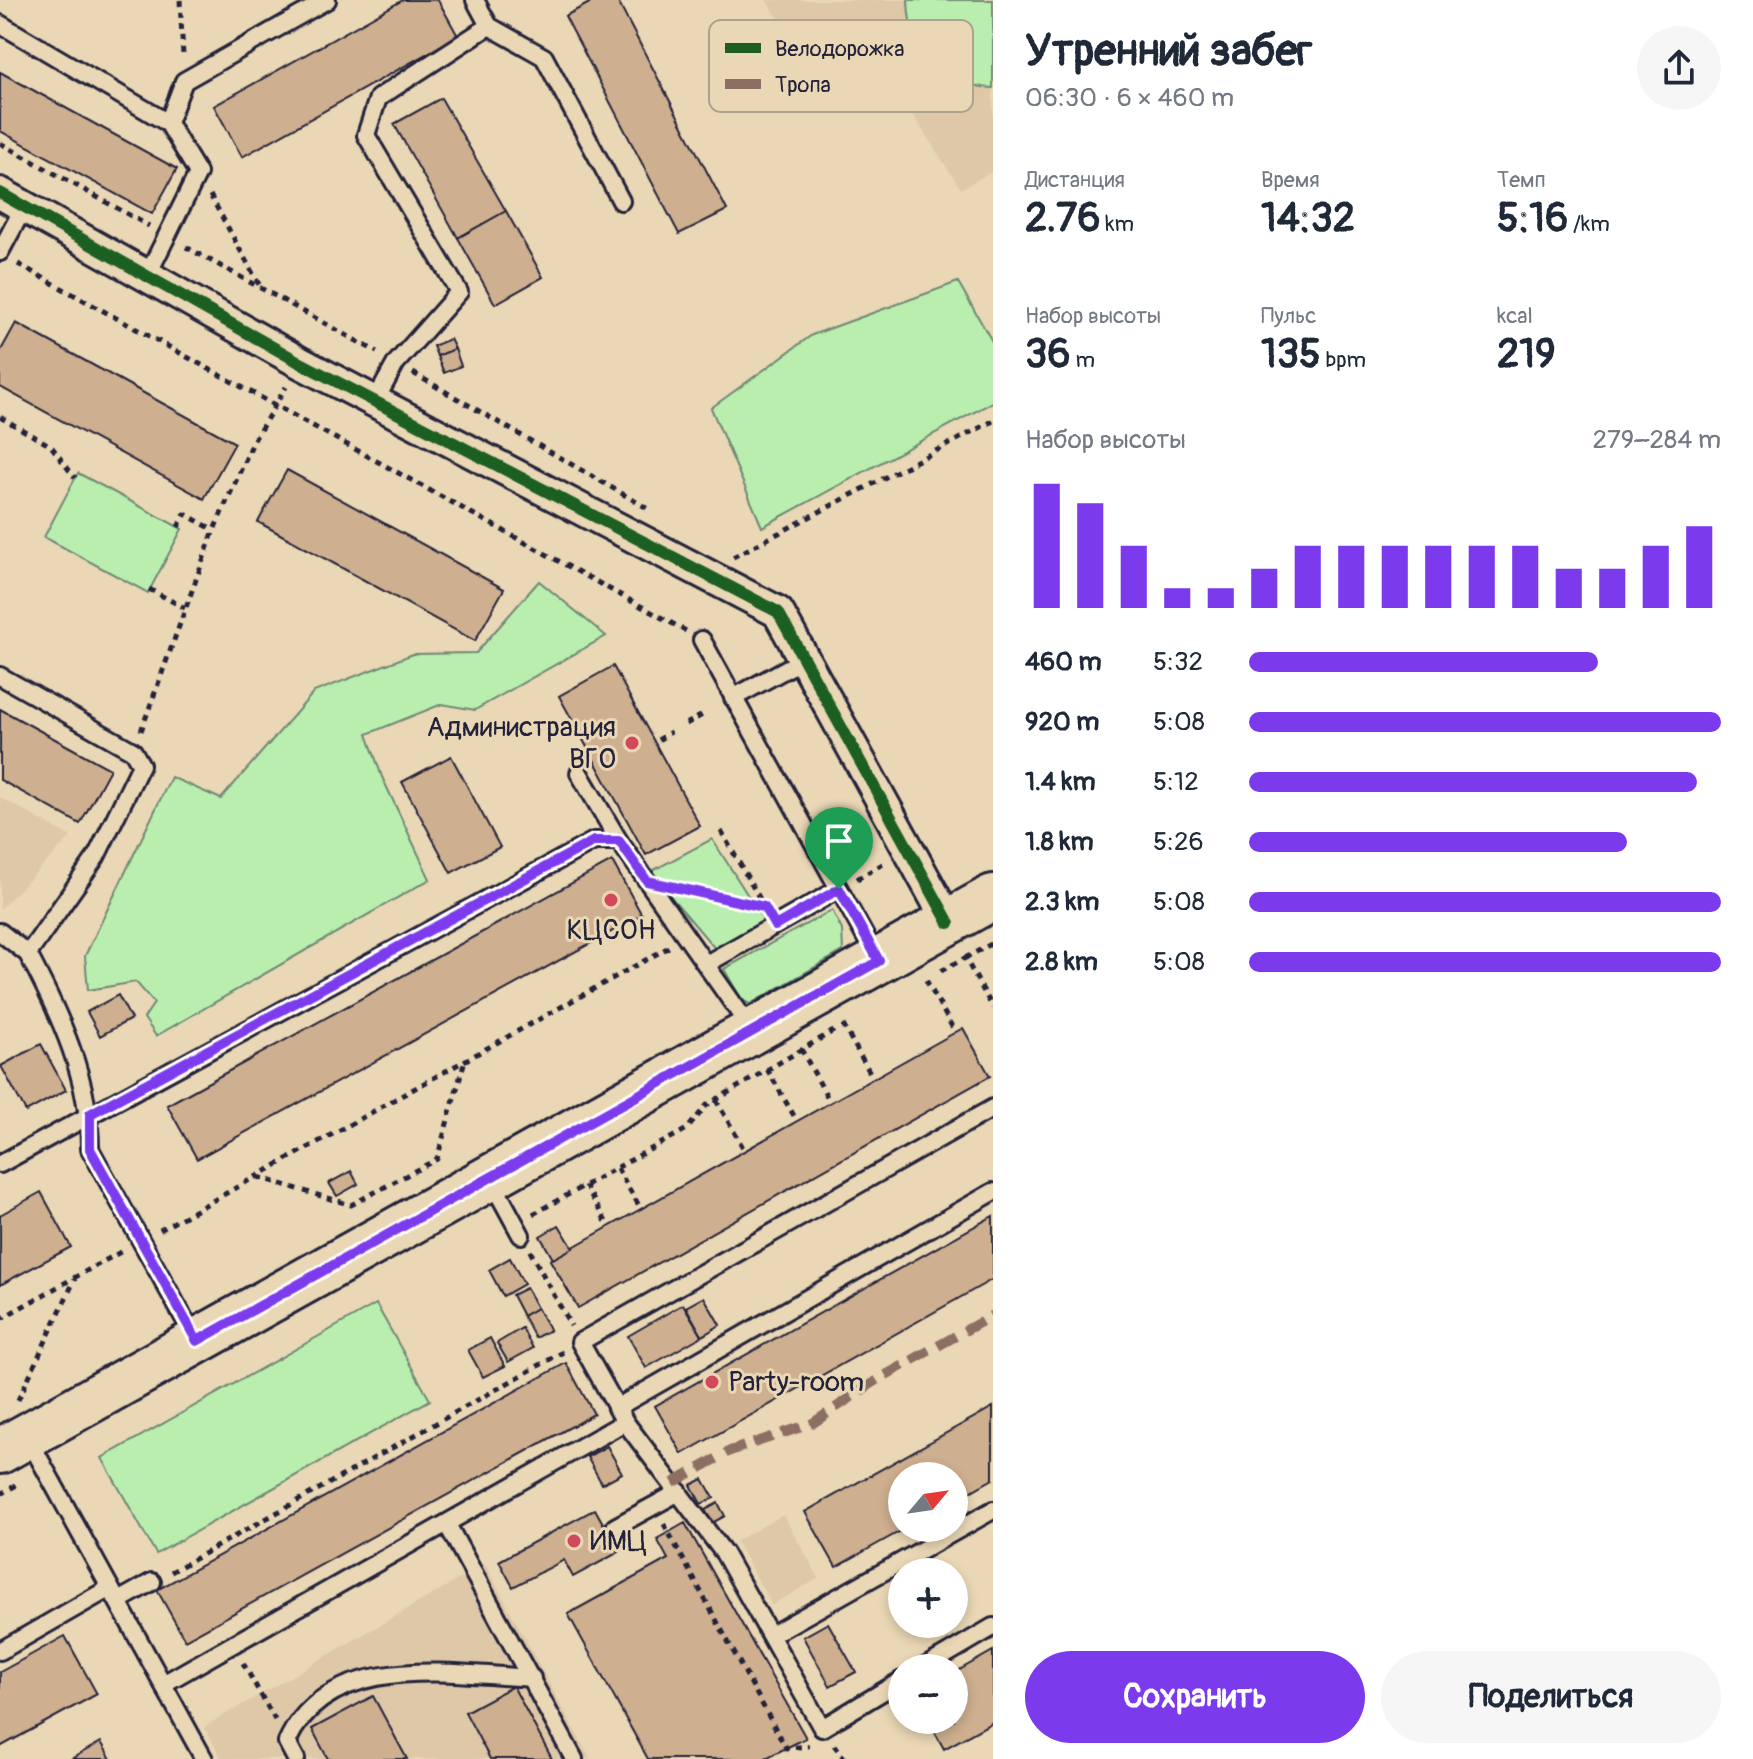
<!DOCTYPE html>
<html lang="ru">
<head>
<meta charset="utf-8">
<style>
  :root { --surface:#fff; --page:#f6f6f7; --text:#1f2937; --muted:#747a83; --accent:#7c3aed }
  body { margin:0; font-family:Pangolin,sans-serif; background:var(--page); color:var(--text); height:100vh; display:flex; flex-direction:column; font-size:30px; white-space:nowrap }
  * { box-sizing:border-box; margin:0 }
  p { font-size:26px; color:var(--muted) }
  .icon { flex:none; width:44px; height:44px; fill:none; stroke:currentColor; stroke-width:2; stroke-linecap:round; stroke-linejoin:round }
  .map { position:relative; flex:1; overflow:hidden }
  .panel { display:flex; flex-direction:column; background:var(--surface); width:760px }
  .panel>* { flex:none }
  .needle { width:52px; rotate:61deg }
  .fabs { position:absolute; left:888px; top:1462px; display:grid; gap:16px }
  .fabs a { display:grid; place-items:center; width:80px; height:80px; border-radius:50%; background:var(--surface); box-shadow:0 4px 12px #0003; font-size:40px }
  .pin { position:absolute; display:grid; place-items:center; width:68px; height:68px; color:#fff; margin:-82px -34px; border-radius:50% 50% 50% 0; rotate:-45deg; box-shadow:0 0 8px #0007 }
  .pin .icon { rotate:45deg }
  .round { display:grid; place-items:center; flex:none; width:84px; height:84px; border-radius:42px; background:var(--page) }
  .headline { display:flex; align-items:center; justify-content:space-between; height:136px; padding:0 32px }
  h1 { font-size:44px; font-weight:700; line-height:60px }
  .metrics { display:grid; grid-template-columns:repeat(3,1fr); gap:12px; height:136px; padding:8px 32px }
  .metrics div { display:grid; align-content:center }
  .metrics b { font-size:40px; font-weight:700 }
  .metrics small { font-size:22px; font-weight:400 }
  .metrics p { font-size:22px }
  .chart { height:224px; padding:16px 32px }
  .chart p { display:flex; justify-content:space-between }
  .chart svg { width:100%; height:144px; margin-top:8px; stroke:var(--accent); stroke-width:6 }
  .action { display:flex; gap:16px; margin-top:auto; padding:16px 32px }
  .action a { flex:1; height:92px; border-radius:48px; background:var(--accent); color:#fff; font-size:32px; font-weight:700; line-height:92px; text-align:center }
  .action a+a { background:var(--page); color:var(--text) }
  ul { padding:0 32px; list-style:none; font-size:26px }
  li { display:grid; grid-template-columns:128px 96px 1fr; align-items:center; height:60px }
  li i { height:20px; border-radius:10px; background:var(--accent) }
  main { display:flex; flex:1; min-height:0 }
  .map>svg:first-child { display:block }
  .built { fill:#dec8a8 }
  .green { fill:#baeeaf; stroke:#6e8875; stroke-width:2 }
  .building { fill:#ceaf8f; stroke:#22223b; stroke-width:2 }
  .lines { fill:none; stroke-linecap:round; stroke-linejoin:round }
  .service-casing { stroke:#22223b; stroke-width:22 }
  .minor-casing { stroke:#22223b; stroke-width:36 }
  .secondary-casing { stroke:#22223b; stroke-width:50 }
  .path { stroke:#22223b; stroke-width:5; stroke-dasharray:6 6; stroke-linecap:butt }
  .service { stroke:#ead7b5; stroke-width:16 }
  .minor { stroke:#ead7b5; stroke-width:30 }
  .secondary { stroke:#ead7b5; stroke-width:44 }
  .quiet { stroke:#8d6e63; stroke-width:10; stroke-dasharray:20 10; stroke-linecap:butt }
  .cycleway-casing { stroke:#ead7b5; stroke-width:17 }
  .cycleway { stroke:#1b5e20; stroke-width:12 }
  .route-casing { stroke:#fff; stroke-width:16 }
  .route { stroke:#7c3aed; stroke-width:10 }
  .poi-dot { fill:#d1495b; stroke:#ead7b5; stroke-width:3 }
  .labels { text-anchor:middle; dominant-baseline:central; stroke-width:6; stroke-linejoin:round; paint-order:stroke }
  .poi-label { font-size:28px; fill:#22223b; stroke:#ead7b5; text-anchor:start }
  .key { fill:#ead7b5; stroke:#aea190; stroke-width:2 }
  .key-label { font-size:22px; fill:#22223b }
</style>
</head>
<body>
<main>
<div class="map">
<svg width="993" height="1759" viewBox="0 0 993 1759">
  <rect width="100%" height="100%" fill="#ead7b5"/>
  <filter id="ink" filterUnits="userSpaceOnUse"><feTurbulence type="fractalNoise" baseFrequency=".0125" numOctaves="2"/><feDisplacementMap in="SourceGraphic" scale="16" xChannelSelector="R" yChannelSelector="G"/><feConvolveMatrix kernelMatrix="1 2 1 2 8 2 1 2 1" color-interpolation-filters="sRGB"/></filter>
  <g filter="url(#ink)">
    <!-- built -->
    <g class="built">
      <path d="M766,0H993V171L961,189L869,48H799Z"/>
      <path d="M0,797L71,837L0,909Z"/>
      <path d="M783,1515L819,1578L772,1605L736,1541Z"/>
      <path d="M485,1564L590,1759H222L204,1727Z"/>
    </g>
    <!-- green -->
    <g class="green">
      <path d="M908,0H993V88C935,84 910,58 908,0Z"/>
      <path d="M958,282L993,343V402L762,527L711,408L812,335Z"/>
      <path d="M78,473L182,529L148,593L44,537Z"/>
      <path d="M539,581L606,636L475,710L442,704L367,734L382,777L430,879L156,1036L144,1018L154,1003L136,982L88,990L85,956L171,777L221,799L314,692L413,654L476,653Z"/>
      <path d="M712,839L766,924L717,951L650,872Z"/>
      <path d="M832,910L842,930L843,951L750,1004L742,1000L724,969Z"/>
      <path d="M376,1304L430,1400L156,1554L102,1458Z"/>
    </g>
    <!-- building -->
    <g class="building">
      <path d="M403,0H438L458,36L242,157L214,106Z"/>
      <path d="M595,0H617L727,210L679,234L565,16Z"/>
      <path d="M0,72L177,169L152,214L0,131Z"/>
      <path d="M441,98L506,211L458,238L394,124Z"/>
      <path d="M506,211L543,277L495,304L458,238Z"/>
      <path d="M16,323L235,443L204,499L0,387V352Z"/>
      <path d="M450,339L455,349L437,356L433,346Z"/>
      <path d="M455,349L461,366L444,373L437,356Z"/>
      <path d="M287,470L504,589L475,641L258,522Z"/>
      <path d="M613,666L700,826L646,855L559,696Z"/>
      <path d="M0,709L110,769L80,824L0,780Z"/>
      <path d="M451,756L500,847L451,873L402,782Z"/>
      <path d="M612,861L642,915L197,1159L167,1105Z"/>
      <path d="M118,995L131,1019L100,1036L87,1012Z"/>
      <path d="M963,1028L990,1076L578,1308L550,1260Z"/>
      <path d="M41,1044L66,1090L26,1112L1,1066Z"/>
      <path d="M351,1171L358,1184L337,1196L329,1183Z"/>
      <path d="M41,1192L71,1247L0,1285V1215Z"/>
      <path d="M993,1216V1279L682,1454L655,1406Z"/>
      <path d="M559,1225L573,1248L553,1259L540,1236Z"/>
      <path d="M510,1258L524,1284L503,1296L489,1270Z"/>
      <path d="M526,1288L537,1308L523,1316L512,1295Z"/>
      <path d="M704,1297L720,1325L702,1336L686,1307Z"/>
      <path d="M683,1304L702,1336L646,1368L628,1336Z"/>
      <path d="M537,1308L550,1330L535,1338L523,1316Z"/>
      <path d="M522,1328L533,1348L508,1362L497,1343Z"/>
      <path d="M490,1338L505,1366L483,1377L468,1350Z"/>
      <path d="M566,1363L594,1414L185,1640L157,1590Z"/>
      <path d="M993,1407V1479L954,1501V1476H902V1528H906L836,1567L805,1512Z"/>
      <path d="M607,1446L622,1473L602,1484L587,1457Z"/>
      <path d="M703,1479L714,1498L701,1504L691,1485Z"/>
      <path d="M718,1503L725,1516L712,1523L705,1510Z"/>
      <path d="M595,1509L619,1552L573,1577L564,1560L513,1587L499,1561Z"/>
      <path d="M685,1523L806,1738L764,1759H648L568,1614L668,1559L657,1539Z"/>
      <path d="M828,1623L856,1672L830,1686L803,1637Z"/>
      <path d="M65,1636L97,1694L0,1747V1672Z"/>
      <path d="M993,1651V1722L944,1749L928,1720H954V1673Z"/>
      <path d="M513,1686L552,1759H490L465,1712Z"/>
      <path d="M373,1696L407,1759H328L312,1729Z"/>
      <path d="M101,1742L111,1759H71Z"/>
    </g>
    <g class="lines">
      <!-- service casing -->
      <g class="service-casing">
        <g id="service">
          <path d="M475,0L489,26L544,57L621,201"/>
          <path d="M0,24L168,123L198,173L147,276"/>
          <path d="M168,123L184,81L327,0"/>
          <path d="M0,252L24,207"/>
          <path d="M374,403L396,363L459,292L366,135L378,98L489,26"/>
          <path d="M702,640L878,960"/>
          <path d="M0,676L133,751L141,765L96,857L28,954C60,1015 90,1079 90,1149L196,1340"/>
          <path d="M733,698L804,659"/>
          <path d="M579,773L619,841"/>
          <path d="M0,932L28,954"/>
          <path d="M708,963L839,889"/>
          <path d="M0,1164L594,841H619L751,1029"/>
          <path d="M490,1178L521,1235"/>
          <path d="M616,1408L993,1192"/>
          <path d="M28,1438L204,1759"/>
          <path d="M447,1524L574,1759"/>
          <path d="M615,1527L679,1492"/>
          <path d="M118,1601L152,1582"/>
          <path d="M771,1635L993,1510"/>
          <path d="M0,1651L110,1588"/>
          <path d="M923,1668L993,1627"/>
          <path d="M902,1680L822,1728L724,1553L625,1422L580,1342L993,1108"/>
          <path d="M163,1684L625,1422"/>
          <path d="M296,1759L287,1742C328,1651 451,1674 532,1678"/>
        </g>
      </g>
      <!-- minor casing -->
      <g class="minor-casing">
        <path id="minor" d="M0,193L299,362L778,612L949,923"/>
      </g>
      <!-- secondary casing -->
      <g class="secondary-casing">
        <path id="secondary" d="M0,1451L993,897"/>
      </g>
      <!-- path -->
      <g class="path">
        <path d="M180,0L183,56"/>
        <path d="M0,143L149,226"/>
        <path d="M210,195L261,288"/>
        <path d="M186,247L377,352"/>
        <path d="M18,264L686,631"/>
        <path d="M413,373L647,508"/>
        <path d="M0,417L51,446L75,478"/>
        <path d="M178,527L185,514L214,530"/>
        <path d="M733,557L993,421"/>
        <path d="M149,589L185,608"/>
        <path d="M686,724L706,713"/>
        <path d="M141,731L214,530L254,440L286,387"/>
        <path d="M658,740L671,732"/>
        <path d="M721,831L765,908"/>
        <path d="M857,879L886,862"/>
        <path d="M679,888L763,907"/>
        <path d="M965,958L993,943"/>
        <path d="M941,971L965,958L993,1008"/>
        <path d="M926,980L955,1032"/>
        <path d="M843,1025L873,1078"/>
        <path d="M801,1049L830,1102"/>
        <path d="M767,1069L797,1121"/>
        <path d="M716,1100L745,1151"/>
        <path d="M617,1168L641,1209"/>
        <path d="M258,1177L351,1205L437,1159L465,1060"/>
        <path d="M585,1185L609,1227"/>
        <path d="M533,1214L687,1129L707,1105L837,1029"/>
        <path d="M160,1230L669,947"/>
        <path d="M530,1251L571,1326"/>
        <path d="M0,1319L124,1250"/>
        <path d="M18,1400L75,1279"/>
        <path d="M0,1494L17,1485"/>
        <path d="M664,1524L786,1748L809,1746"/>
        <path d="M171,1572L563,1352"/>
        <path d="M243,1663L275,1720"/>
        <path d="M834,1745L845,1759"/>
      </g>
      <!-- service -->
      <use href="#service" class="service"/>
      <!-- minor -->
      <use href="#minor" class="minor"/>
      <!-- secondary -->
      <use href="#secondary" class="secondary"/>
      <!-- quiet -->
      <path class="quiet" d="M673,1483L730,1451L813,1423L877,1380L993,1315"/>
      <!-- cycleway casing -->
      <g class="cycleway-casing">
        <path id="cycleway" d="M0,193L299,362L778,612L949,923"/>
      </g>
      <!-- cycleway -->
      <use href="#cycleway" class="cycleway"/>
    </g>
  </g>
  <g class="lines" filter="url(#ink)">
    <!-- route casing -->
    <g class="route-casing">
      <path id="route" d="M594,841H619L647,881L764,907L775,926L839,889L879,961L197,1341L90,1149V1114Z"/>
    </g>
    <!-- route -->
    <use href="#route" class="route"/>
  </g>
  <!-- markers -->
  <g class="poi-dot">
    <circle cx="632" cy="743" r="8"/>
    <circle cx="611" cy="900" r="8"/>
    <circle cx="712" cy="1382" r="8"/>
    <circle cx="574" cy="1541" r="8"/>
  </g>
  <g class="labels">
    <!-- poi labels -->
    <g class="poi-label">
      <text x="616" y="727" text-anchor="end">Администрация<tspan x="616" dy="32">ВГО</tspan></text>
      <text x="611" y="930" text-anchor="middle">КЦСОН</text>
      <text x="728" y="1382">Party-room</text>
      <text x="590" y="1541">ИМЦ</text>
    </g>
  </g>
  <!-- legend -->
  <rect x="709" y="20" width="264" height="92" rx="12" class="key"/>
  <rect x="725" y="43" width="36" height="10" fill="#1b5e20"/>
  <rect x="725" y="79" width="36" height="10" fill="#8d6e63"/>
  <g class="key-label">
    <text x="775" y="56">Велодорожка</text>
    <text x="775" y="92">Тропа</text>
  </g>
</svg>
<div class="fabs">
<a><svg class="needle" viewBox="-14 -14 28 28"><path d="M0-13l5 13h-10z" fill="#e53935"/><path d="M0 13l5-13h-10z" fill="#747a83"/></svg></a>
<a>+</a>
<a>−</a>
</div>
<div class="pin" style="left:839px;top:889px;background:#1e9e55"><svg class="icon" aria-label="arrive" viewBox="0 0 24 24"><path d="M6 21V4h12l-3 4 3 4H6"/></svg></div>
</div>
<section class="panel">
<div class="headline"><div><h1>Утренний забег</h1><p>06:30 · 6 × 460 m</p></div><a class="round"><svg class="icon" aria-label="share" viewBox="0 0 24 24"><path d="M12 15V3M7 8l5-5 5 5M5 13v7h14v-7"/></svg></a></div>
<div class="metrics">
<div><p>Дистанция</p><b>2.76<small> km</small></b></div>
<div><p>Время</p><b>14:32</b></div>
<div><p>Темп</p><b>5:16<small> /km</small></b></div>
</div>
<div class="metrics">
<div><p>Набор высоты</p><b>36<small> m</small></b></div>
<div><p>Пульс</p><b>135<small> bpm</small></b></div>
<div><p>kcal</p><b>219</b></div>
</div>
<div class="chart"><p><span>Набор высоты</span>279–284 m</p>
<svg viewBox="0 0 160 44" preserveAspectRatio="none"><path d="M5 44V6M15 44V12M25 44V25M35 44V38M45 44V38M55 44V32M65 44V25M75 44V25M85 44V25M95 44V25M105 44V25M115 44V25M125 44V32M135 44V32M145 44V25M155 44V19"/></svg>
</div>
<ul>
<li><b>460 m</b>5:32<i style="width:74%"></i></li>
<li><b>920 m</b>5:08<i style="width:100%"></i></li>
<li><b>1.4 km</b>5:12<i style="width:95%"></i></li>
<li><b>1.8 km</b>5:26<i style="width:80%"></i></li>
<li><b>2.3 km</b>5:08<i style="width:100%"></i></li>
<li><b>2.8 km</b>5:08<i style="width:100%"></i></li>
</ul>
<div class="action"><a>Сохранить</a><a>Поделиться</a></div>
</section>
</main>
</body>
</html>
